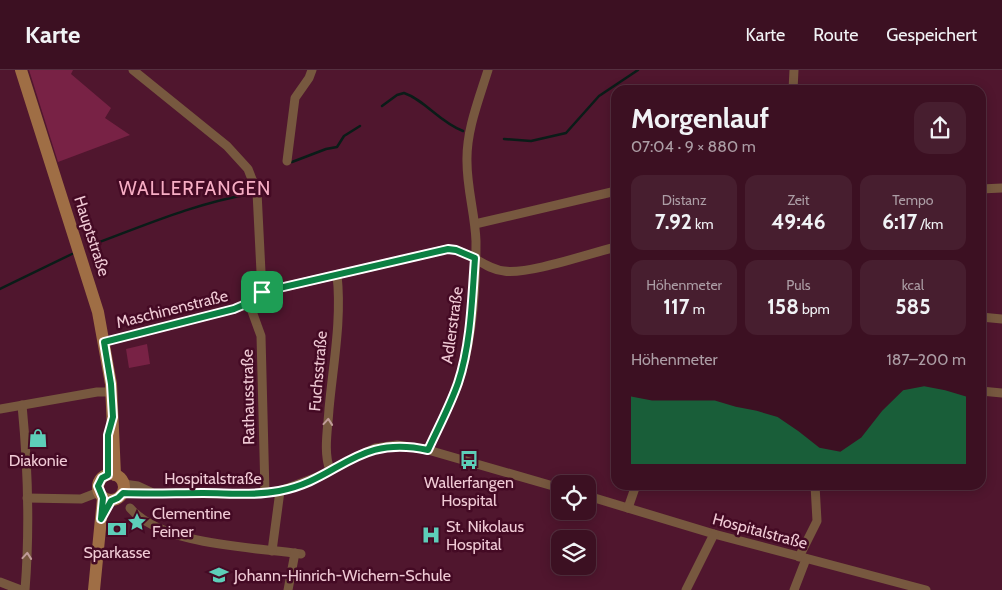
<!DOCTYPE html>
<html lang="de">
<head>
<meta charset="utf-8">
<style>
  :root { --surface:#3c1022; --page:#471e2f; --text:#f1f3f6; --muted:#ac9da5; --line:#553040; --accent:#0b8043 }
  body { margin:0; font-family:Cabin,sans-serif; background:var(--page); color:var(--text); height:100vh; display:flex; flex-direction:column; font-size:19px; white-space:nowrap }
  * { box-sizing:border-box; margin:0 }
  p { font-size:16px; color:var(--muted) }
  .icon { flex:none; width:28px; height:28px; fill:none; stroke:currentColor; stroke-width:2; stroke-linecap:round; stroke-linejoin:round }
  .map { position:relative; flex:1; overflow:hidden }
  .panel { position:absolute; left:611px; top:15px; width:375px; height:405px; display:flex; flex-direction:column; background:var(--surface); border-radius:15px; box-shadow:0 2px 12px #0003,0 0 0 1px var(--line) }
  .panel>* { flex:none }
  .buttons { position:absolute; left:551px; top:405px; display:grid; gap:10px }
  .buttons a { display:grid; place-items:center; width:45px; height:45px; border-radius:10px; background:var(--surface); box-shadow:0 2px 12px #0003,0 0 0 1px var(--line); font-size:25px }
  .pin { position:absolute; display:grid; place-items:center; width:42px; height:42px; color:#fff; margin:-21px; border-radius:10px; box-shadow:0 2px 8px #0006 }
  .round { display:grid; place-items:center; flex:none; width:52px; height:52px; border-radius:15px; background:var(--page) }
  .headline { display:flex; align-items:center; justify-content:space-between; height:85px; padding:0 20px }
  h1 { font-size:28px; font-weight:700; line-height:38px }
  .metrics { display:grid; grid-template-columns:repeat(3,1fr); gap:8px; height:85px; padding:5px 20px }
  .metrics div { display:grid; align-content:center; border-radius:12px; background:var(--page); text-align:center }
  .metrics b { font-size:21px; font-weight:700 }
  .metrics small { font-size:14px; font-weight:400 }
  .metrics p { font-size:14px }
  .chart { height:140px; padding:10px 20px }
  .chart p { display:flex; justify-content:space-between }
  .chart svg { width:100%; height:90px; margin-top:5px; fill:var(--accent); opacity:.7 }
  header { display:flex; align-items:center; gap:30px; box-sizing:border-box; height:70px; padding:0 25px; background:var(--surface); border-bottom:1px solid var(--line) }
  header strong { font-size:24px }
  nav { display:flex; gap:28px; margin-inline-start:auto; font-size:18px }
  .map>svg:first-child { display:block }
  .green { fill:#782245 }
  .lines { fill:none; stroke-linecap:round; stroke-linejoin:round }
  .stream { stroke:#0a1c18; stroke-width:2.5 }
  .street { stroke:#77583f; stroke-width:9 }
  .secondary { stroke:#9f6e45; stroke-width:12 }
  .oneway { stroke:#c09c99 }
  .route-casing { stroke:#fff; stroke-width:10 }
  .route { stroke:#0b8043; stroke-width:6 }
  .labels { text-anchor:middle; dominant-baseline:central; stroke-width:5; stroke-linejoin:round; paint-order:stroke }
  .street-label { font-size:16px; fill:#f0cad5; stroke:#440a24 }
  .poi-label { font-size:16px; fill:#f0cad5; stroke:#440a24 }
  .quarter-label { font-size:19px; letter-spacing:1px; fill:#f7adc4; stroke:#440a24 }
</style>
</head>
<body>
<header>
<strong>Karte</strong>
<nav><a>Karte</a><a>Route</a><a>Gespeichert</a></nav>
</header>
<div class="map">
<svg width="1002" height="520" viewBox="0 0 1002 520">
  <rect width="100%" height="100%" fill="#50162e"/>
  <!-- green -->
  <g class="green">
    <path d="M29,0H73L71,4L111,38L105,48L130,65L58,92Z"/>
    <path d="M147,274L150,294L129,298L126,279Z"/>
  </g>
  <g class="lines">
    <!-- stream -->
    <g class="stream">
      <path d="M382,36L397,25L404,23C425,30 439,52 463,61"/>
      <path d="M504,69L531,71L566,63L599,26L638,0"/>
      <path d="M292,92L326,79L337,77L344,66L360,56"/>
      <path d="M89,176C141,157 195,133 251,124"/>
      <path d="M0,219L72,184"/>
    </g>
    <!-- street -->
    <g class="street">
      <path d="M133,0L227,76L248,99L257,122L262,222"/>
      <path d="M793,20L794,0"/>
      <path d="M287,91L295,28L309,8L312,0"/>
      <path d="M981,119L1002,118"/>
      <path d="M475,154L616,121"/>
      <path d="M249,233L261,266L265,423"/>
      <path d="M981,247L1002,249"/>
      <path d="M104,272L234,239L249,233L262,222L448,179C470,180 483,199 504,201C527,205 591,183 616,177"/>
      <path d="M981,321L1002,323"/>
      <path d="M22,335C28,397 30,458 25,520"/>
      <path d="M0,339L97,322H112"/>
      <path d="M428,380C438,358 450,336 458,314C473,270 476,217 476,171C475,144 467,119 467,92C466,61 479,29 488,0"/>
      <path d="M330,400C323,382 328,358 329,339C333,295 342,249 337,205"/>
      <path d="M124,414L138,416L151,422"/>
      <path d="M123,423L253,424L280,421L317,407L362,384L375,378L397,375L428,380L560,418"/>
      <path d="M588,426L714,464L926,520"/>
      <path d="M27,428L81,429L99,422"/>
      <path d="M130,438C163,476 253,477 301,484"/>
      <path d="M628,438L636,415"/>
      <path d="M272,481L280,421"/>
      <path d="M799,487L817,451L815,415"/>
      <path d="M0,512L21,520"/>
      <path d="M288,520L295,483"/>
      <path d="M686,520L714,464"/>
      <path d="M794,520L806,489"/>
    </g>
    <!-- secondary -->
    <g class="secondary">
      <path d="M21,0L98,242L111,314L115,405"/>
      <circle cx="111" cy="417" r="13"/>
      <path d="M94,520L103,428"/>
    </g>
  </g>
  <!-- one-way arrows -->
  <defs><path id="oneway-chevron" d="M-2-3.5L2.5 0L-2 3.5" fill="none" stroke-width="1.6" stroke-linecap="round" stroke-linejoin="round" transform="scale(1.25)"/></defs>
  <g class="oneway">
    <use href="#oneway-chevron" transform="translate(328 352) rotate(-85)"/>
    <use href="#oneway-chevron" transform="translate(27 486) rotate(-85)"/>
  </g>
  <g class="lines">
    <!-- route casing -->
    <g class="route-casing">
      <path id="route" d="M448,179L456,180L475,188C472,229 471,274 458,313C450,336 438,358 428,380C356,364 339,410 279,421C254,426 228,423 203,423C176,423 150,424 123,423L118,428L111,431L101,449L103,428L98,416L102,408L108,405V365L113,347L111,314L104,272L234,239L248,233L262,222Z"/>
    </g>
    <!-- route -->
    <use href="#route" class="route"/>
  </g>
  <!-- icons -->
  <defs>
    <g id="shop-bare" transform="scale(1.5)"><path d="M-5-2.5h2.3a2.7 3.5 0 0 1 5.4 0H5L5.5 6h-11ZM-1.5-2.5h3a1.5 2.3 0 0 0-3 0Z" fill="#5dceb9" stroke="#440a24" stroke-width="2.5" paint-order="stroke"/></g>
    <g id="bus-bare" transform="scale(1.5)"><path d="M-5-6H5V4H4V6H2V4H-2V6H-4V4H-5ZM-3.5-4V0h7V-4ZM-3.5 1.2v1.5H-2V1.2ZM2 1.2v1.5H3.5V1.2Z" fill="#5dceb9" stroke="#440a24" stroke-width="2.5" paint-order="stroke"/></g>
    <g id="sight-bare" transform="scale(1.5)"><path d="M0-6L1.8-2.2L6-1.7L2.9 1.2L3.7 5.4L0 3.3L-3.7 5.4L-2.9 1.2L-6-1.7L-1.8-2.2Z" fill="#5dceb9" stroke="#440a24" stroke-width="2.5" paint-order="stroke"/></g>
    <g id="bank-bare" transform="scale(1.5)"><path d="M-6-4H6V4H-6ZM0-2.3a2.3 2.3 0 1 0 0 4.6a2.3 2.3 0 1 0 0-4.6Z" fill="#5dceb9" stroke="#440a24" stroke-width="2.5" paint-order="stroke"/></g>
    <g id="hospital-bare" transform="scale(1.5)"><path d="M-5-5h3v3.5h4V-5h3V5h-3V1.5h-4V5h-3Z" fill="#5dceb9" stroke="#440a24" stroke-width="2.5" paint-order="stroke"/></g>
    <g id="school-bare" transform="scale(1.5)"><path d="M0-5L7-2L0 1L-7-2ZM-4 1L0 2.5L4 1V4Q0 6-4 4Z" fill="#5dceb9" stroke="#440a24" stroke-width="2.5" paint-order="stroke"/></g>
  </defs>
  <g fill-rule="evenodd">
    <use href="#shop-bare" x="38" y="368"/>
    <use href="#bus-bare" x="469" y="390"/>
    <use href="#sight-bare" x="137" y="452"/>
    <use href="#bank-bare" x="117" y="459"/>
    <use href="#hospital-bare" x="431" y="465"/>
    <use href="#school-bare" x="219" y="505"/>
  </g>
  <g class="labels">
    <!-- street labels -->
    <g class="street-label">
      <text transform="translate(92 166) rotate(72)">Hauptstraße</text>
      <text transform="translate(172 239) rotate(-14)">Maschinenstraße</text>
      <text transform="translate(452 255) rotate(-82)">Adlerstraße</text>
      <text transform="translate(318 301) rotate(-85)">Fuchsstraße</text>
      <text transform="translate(248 327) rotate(-91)">Rathausstraße</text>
      <text x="213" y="408">Hospitalstraße</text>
      <text transform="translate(760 461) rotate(15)">Hospitalstraße</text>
    </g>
    <!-- poi labels -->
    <g class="poi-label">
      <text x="38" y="390">Diakonie</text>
      <text x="469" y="412">Wallerfangen<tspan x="469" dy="18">Hospital</tspan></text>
      <text x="152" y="443" text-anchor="start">Clementine<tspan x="152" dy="18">Feiner</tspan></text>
      <text x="446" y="456" text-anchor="start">St. Nikolaus<tspan x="446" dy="18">Hospital</tspan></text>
      <text x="117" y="482">Sparkasse</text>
      <text x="234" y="505" text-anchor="start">Johann-Hinrich-Wichern-Schule</text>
    </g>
    <!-- quarter labels -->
    <g class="quarter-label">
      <text x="195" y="118">WALLERFANGEN</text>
    </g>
  </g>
</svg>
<div class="buttons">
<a><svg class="icon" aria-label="locate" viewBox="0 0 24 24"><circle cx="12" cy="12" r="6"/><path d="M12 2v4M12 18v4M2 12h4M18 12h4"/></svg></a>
<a><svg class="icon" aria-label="layers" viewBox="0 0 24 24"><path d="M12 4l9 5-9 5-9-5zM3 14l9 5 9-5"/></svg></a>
</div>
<div class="pin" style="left:262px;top:222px;background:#1e9e55"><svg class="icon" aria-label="arrive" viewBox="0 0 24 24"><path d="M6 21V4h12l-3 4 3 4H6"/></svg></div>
<section class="panel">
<div class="headline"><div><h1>Morgenlauf</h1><p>07:04 · 9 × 880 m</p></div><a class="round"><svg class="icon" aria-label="share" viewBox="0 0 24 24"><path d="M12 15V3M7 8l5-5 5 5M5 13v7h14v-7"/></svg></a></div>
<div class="metrics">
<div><p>Distanz</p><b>7.92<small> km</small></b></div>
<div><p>Zeit</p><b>49:46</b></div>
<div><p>Tempo</p><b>6:17<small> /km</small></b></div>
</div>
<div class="metrics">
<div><p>Höhenmeter</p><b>117<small> m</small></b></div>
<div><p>Puls</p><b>158<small> bpm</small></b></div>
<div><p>kcal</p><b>585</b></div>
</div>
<div class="chart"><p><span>Höhenmeter</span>187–200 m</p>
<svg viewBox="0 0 160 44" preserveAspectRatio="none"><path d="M0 44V11L10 13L20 13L30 13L40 13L50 16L60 18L70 21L80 28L90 36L100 38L110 31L120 18L130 8L140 6L150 8L160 11V44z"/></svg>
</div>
</section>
</div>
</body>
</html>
